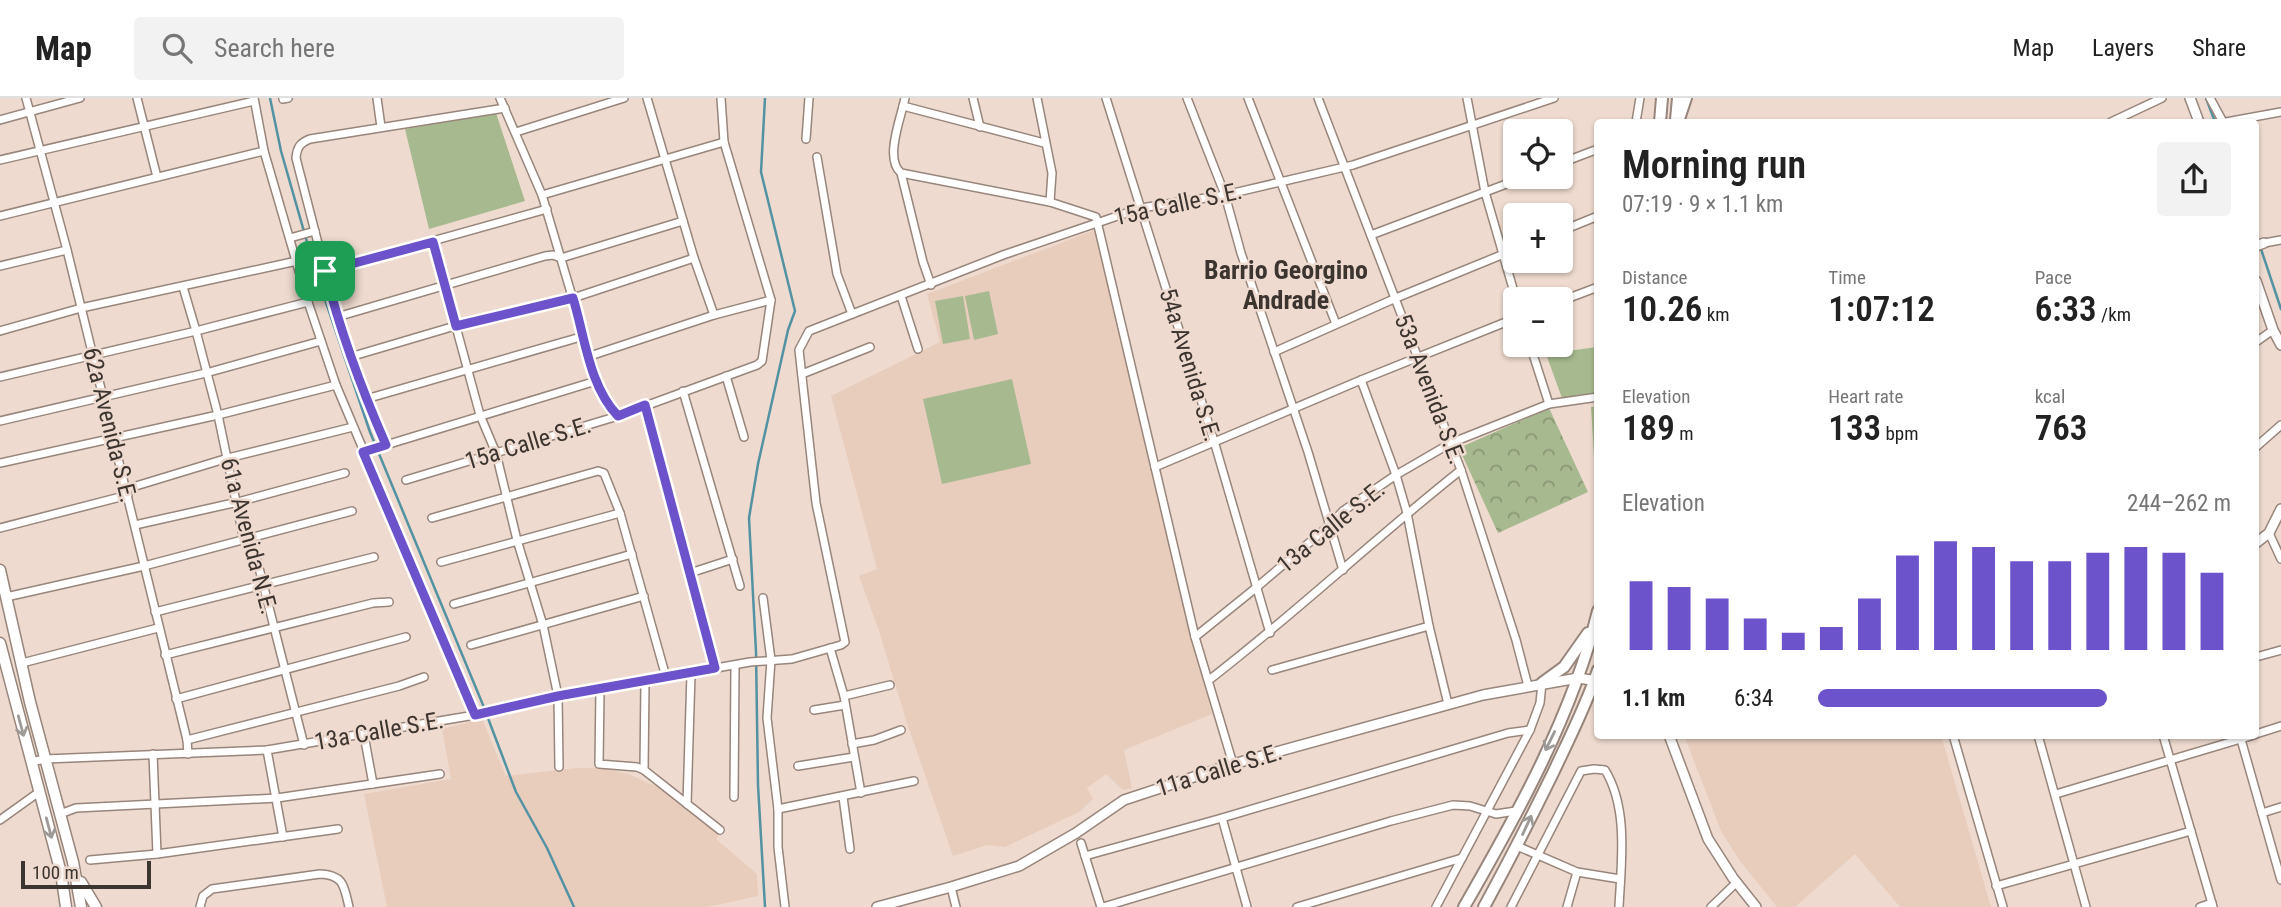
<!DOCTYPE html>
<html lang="en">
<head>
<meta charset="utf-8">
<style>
  :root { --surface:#fff; --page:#f2f2f2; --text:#222; --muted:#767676; --line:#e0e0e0; --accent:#6c52cb }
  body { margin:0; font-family:"Roboto Condensed",sans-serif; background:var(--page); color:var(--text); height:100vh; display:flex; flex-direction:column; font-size:26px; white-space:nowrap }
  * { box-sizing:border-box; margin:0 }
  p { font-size:23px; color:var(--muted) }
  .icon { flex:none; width:38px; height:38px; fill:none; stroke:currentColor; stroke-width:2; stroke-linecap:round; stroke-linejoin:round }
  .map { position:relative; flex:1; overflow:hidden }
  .details { position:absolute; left:1594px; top:21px; width:665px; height:620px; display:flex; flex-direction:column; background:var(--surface); border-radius:7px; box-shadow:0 2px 5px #0004 }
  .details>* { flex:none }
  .fabs { position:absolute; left:1503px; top:21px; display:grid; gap:14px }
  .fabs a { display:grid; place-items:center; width:70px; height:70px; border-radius:7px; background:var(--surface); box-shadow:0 2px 5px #0004; font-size:35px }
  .scale { position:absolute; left:21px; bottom:18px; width:130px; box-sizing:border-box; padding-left:7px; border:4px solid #3c342f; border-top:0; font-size:19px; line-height:24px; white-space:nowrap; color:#3c342f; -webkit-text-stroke:5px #eedace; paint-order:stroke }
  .pin { position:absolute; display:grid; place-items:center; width:60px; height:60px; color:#fff; margin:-30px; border-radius:14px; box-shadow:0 4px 10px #0006 }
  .round { display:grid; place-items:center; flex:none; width:74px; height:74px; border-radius:7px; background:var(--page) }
  .head { display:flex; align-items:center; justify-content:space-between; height:119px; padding:0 28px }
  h1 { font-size:38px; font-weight:600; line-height:52px }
  .metrics { display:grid; grid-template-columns:repeat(3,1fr); gap:10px; height:119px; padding:7px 28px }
  .metrics div { display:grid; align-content:center }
  .metrics b { font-size:35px; font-weight:600 }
  .metrics small { font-size:19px; font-weight:400 }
  .metrics p { font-size:19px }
  .chart { height:196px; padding:14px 28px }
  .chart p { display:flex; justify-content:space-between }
  .chart svg { width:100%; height:126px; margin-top:7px; stroke:var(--accent); stroke-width:6 }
  ul { padding:0 28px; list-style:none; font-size:23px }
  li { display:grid; grid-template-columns:112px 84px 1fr; align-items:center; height:52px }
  li i { height:18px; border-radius:9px; background:var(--accent) }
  header { display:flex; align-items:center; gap:42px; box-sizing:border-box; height:98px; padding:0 35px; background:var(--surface); border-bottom:2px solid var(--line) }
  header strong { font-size:33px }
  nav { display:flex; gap:38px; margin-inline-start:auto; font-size:24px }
  .search { width:490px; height:63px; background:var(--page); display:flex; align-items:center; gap:18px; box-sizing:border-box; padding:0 24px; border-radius:7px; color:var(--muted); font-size:26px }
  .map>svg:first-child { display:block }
  .built { fill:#e8cdbd }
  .grass { fill:#a7b98f }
  .park { fill:url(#park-crowns) }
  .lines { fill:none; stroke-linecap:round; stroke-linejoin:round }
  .stream { stroke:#5392a3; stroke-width:2.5 }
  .minor-casing { stroke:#98857b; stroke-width:10 }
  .tertiary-casing { stroke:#98857b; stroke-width:12 }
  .secondary-casing { stroke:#98857b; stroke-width:13 }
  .primary-casing { stroke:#98857b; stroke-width:14 }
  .minor { stroke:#fff; stroke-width:7 }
  .tertiary { stroke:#fff; stroke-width:9 }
  .secondary { stroke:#fff; stroke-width:10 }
  .primary { stroke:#fff; stroke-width:10 }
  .oneway { stroke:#9e9a97 }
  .route-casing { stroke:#fff; stroke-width:14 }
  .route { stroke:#6c52cb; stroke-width:9 }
  .labels { text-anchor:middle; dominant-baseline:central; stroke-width:5; stroke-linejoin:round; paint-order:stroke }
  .street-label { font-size:24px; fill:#3c342f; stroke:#eedace }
  .neighbourhood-label { font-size:26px; font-weight:bold; fill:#3c342f; stroke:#eedace }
</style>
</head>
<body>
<header>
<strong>Map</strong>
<div class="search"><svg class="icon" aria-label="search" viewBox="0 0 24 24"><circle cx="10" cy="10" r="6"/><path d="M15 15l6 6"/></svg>Search here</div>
<nav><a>Map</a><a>Layers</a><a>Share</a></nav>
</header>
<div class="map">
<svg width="2281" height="809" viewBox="0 0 2281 809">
  <defs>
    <pattern id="park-crowns" width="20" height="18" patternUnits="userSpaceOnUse" patternTransform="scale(1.75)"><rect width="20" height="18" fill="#a7b98f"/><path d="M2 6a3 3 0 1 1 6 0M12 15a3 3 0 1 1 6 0" fill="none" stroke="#899775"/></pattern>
  </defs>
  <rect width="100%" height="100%" fill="#eedace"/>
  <!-- built -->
  <g class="built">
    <path d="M1095,132L1212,616L1124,652L1132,690L1123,692L1106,676L1087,690L1093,701L1079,714L1005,749L987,747L953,758L907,625L879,533L859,478L877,471L831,298L940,244L927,196Z"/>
    <path d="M482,621L506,678L577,670H604L628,676L671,695L720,735L716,741L757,776L758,798L707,809H387L364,696L451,681L442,631Z"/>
    <path d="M1684,637H1941L1991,809H1900L1855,756L1795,809H1777L1740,763L1721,733Z"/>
  </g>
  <!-- grass -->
  <g class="grass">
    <path d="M496,15L525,103L429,131L405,31Z"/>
    <path d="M989,193L998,236L974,242L965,198Z"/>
    <path d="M963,198L970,241L943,246L935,203Z"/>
    <path d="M1597,249L1598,295L1562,300L1546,256Z"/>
    <path d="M1012,281L1031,366L942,386L923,301Z"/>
    <path d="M1598,308V390L1596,391L1591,309Z"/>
  </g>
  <!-- park -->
  <path class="park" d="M1549,310L1588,394L1498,435L1459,350Z"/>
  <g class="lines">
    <!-- stream -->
    <g class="stream">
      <path d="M270,0L281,53L315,172L370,334L483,607L516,694L547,750L574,809"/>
      <path d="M2206,0L2215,24"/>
      <path d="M2256,136L2281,211"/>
      <path d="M765,809L758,687L756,554L749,420L758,366L788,232L795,213L761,74L765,0"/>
    </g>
    <!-- minor casing -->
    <g class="minor-casing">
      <g id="minor">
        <path d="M26,0L67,152L187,642L188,656"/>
        <path d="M137,0L157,79"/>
        <path d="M254,0L264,53L308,204L336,287L475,617"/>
        <path d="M377,0L381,29"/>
        <path d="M500,0L542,97L601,296L618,318"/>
        <path d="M647,0L694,160L714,217"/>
        <path d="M905,0C901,20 884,61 901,75L1050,104L1096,119L1195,539L1233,666"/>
        <path d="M973,0L980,29"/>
        <path d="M1037,0L1052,75L1050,104"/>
        <path d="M1106,0L1214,343L1270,535"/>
        <path d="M1187,0L1225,97L1241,155L1308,354L1343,472"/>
        <path d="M1248,0L1336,226"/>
        <path d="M1318,0L1461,372L1516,542L1528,588"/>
        <path d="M1467,0L1485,94L1516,201"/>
        <path d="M2210,0L2223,24"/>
        <path d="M283,1L288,0"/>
        <path d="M903,8L1044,45"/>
        <path d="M0,22L80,0"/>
        <path d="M1636,24L1640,0"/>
        <path d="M2111,24L2162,0"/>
        <path d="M2226,24L2281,14"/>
        <path d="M516,34L624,0"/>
        <path d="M806,41L809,0"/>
        <path d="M817,59L837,176L852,216"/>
        <path d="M0,62L254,3"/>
        <path d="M1561,65L1598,51"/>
        <path d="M901,75L923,164L931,187"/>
        <path d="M542,97L724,44"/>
        <path d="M0,118L264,53"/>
        <path d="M1561,133L1598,118"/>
        <path d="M1371,137L1525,79"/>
        <path d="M290,140L315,133"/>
        <path d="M433,144L480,317L496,355L517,442L543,527L558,598L559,669"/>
        <path d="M2264,145L2281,142"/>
        <path d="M0,168L67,152"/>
        <path d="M325,173L547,111"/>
        <path d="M183,189L196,233L218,317L244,442L257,462L304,647"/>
        <path d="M901,198L918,251"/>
        <path d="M1561,203L1598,189"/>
        <path d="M337,219L545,158L553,157L561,160L683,123"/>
        <path d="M0,233L81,210L297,163"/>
        <path d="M2256,244L2273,232"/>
        <path d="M1530,247L1549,306"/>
        <path d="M1274,254L1396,200L1516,151"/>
        <path d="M590,258L714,217L771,202"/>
        <path d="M350,259L455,228L573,200L694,160"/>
        <path d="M802,276L870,249"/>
        <path d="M726,278L744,339"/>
        <path d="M0,279L196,233L308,204"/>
        <path d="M1361,282L1396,377L1407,415L1429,528L1448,606"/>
        <path d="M683,293L740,488"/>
        <path d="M366,301L584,238"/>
        <path d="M645,307L715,570"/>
        <path d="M0,323L206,275L321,243"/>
        <path d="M386,347L366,301L337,219L296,60C297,49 300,45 310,41L505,10"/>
        <path d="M2256,349L2281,327"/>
        <path d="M363,354L596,283"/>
        <path d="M0,365L218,317L336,287"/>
        <path d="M1155,369L1361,282L1516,220"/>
        <path d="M406,382L618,318L757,267L762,263L771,202L724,44L721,0"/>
        <path d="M126,391L228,360L353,329"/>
        <path d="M432,420L598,373L604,375L620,415L666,579"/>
        <path d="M135,427L238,404L345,375"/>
        <path d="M0,430L128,397"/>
        <path d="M2269,435L2281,461"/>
        <path d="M441,464L620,415"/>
        <path d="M690,475L733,461"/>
        <path d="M6,499L144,468L352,413"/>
        <path d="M763,500L771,562L767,620L778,711V749L785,809"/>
        <path d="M454,506L632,456"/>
        <path d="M155,514L374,459"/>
        <path d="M1195,539L1257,489L1330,427L1343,413L1396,377L1451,345L1549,306L1598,299"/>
        <path d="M471,547L644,498"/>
        <path d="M830,550L844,598L861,695"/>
        <path d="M165,557L373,505L389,504"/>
        <path d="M2256,559L2281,552"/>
        <path d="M22,565L158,530"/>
        <path d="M1272,572L1429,528"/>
        <path d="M1209,582C1296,515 1375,440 1461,372"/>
        <path d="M600,592L599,666L637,669L644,672L720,732"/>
        <path d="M844,598L890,587"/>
        <path d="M176,601L406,539"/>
        <path d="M814,612L845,607"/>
        <path d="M2256,636L2281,628"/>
        <path d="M364,637L373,686"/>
        <path d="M1953,637L2003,809"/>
        <path d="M2038,637L2086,809"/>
        <path d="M2163,637L2213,809"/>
        <path d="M2240,638L2281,782"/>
        <path d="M187,642L399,588L424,579"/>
        <path d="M852,646L874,642L901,632"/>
        <path d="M267,652L283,739"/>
        <path d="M153,656L157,756"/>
        <path d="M31,664L45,661L267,652L475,617L558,598L750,564L792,561L841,547L845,544L816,405L799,252L809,233L1003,157L1141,110L1225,97L1353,67L1554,0"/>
        <path d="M798,668L854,659"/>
        <path d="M644,672L645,584"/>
        <path d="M2056,696L2254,637"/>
        <path d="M734,699L735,568"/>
        <path d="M843,699L850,751"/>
        <path d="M687,706L691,576"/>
        <path d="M778,711L914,683"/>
        <path d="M2262,715L2281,709"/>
        <path d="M60,716L76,710L277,700L440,676"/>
        <path d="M1222,720L1247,809"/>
        <path d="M0,722L39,694"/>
        <path d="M1081,745L1101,809"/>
        <path d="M1517,748L1577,774L1620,781"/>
        <path d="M1085,758L1222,720L1508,635L1530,632"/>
        <path d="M90,762L157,756L338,731"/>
        <path d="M1996,788L2191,733"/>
        <path d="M951,789L956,809"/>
        <path d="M200,809L203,798L212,791L320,776C344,777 344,788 349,809"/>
        <path d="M1103,809L1391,723L1453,707L1470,708L1496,716L1516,713"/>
        <path d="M1297,809L1462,760"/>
        <path d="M1436,809L1530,632L1540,605L1542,585"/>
        <path d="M1511,809L1581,673L1594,671L1605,672C1629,711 1621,766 1619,809"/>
        <path d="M1567,809L1577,774"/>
        <path d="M1711,809L1737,784"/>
        <path d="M2200,809L2212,805"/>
      </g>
    </g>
    <!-- tertiary casing -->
    <g class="tertiary-casing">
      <g id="tertiary">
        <path d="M2190,0L2199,24"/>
        <path d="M2256,148L2264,145"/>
        <path d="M2256,183L2273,232L2281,247"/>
        <path d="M2256,445L2269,435L2281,411"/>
        <path d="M1669,637L1708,741L1733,780L1756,809"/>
        <path d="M877,809L951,789L1019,768L1076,735L1124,702L1233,666L1483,597L1578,580L1598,583"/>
      </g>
    </g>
    <!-- secondary casing -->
    <g class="secondary-casing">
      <g id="secondary">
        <path d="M0,472L30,604L73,764L81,809"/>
        <path d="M0,545L61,775L66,809"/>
        <path d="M81,784L96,809"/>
      </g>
    </g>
    <!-- primary casing -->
    <g class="primary-casing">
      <g id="primary">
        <path d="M1676,22L1678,0"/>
        <path d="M1660,24L1662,0"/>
        <path d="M1678,24L1686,0"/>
        <path d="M1542,585L1564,569L1588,535"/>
        <path d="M1464,809C1517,717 1573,616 1598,513"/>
        <path d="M1484,809C1508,765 1531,720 1553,675C1569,641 1586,608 1598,572"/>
      </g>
    </g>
    <!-- minor -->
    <use href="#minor" class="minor"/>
    <!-- tertiary -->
    <use href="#tertiary" class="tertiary"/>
    <!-- secondary -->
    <use href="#secondary" class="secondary"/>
    <!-- primary -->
    <use href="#primary" class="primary"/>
  </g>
  <!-- one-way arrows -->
  <defs><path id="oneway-shaft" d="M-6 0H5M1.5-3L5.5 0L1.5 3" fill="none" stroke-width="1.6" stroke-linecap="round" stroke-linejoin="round" transform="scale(1.75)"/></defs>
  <g class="oneway">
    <use href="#oneway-shaft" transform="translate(21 628) rotate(75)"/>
    <use href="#oneway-shaft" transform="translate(1550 643) rotate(116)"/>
    <use href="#oneway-shaft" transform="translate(1527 727) rotate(-65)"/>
    <use href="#oneway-shaft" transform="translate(49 730) rotate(75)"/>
  </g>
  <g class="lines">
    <!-- route casing -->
    <g class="route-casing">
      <path id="route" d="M433,144L456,228L573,200C585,239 589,288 618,318L645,307L715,570L558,598L475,617L363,354L386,347C361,290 340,233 325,173Z"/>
    </g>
    <!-- route -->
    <use href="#route" class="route"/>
  </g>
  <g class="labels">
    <!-- street labels -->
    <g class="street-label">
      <text transform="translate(1178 106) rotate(-12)">15a Calle S.E.</text>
      <text transform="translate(1190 267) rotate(73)">54a Avenida S.E.</text>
      <text transform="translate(1430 291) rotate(69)">53a Avenida S.E.</text>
      <text transform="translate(110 327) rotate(76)">62a Avenida S.E.</text>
      <text transform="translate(528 345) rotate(-17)">15a Calle S.E.</text>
      <text transform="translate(1331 429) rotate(-39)">13a Calle S.E.</text>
      <text transform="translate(249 438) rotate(75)">61a Avenida N.E.</text>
      <text transform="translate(379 633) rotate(-10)">13a Calle S.E.</text>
      <text transform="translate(1219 672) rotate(-17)">11a Calle S.E.</text>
    </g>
    <!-- neighbourhood labels -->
    <g class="neighbourhood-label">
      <text x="1286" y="172">Barrio Georgino<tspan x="1286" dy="30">Andrade</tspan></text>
    </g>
  </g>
</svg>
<div class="fabs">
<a><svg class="icon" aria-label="locate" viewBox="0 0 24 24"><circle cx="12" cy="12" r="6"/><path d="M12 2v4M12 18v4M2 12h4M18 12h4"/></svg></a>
<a>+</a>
<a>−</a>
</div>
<div class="scale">100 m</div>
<div class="pin" style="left:325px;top:173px;background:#1e9e55"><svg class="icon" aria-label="arrive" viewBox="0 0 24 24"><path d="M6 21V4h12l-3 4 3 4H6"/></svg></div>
<section class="details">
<div class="head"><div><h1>Morning run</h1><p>07:19 · 9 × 1.1 km</p></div><a class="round"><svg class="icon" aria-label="share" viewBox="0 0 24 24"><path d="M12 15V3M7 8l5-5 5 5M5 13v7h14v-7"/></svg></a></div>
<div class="metrics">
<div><p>Distance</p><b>10.26<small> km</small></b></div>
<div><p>Time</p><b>1:07:12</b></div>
<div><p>Pace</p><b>6:33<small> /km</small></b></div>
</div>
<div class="metrics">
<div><p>Elevation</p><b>189<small> m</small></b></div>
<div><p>Heart rate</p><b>133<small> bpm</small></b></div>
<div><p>kcal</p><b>763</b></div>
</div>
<div class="chart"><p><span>Elevation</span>244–262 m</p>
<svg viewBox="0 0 160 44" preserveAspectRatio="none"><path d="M5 44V20M15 44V22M25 44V26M35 44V33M45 44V38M55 44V36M65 44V26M75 44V11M85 44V6M95 44V8M105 44V13M115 44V13M125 44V10M135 44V8M145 44V10M155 44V17"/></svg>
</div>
<ul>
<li><b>1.1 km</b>6:34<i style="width:70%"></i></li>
</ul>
</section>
</div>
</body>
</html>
